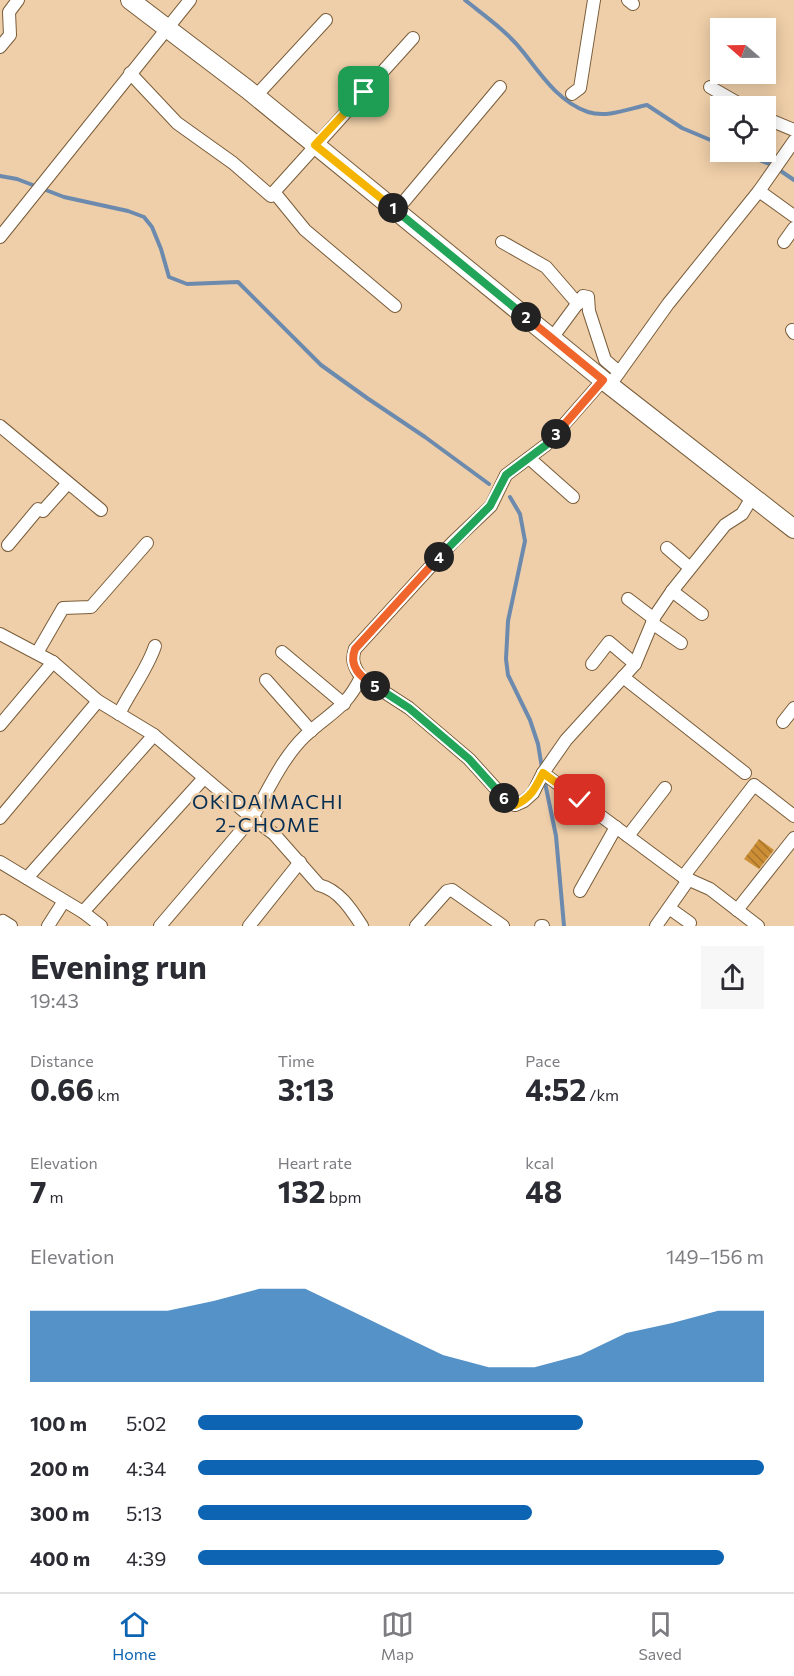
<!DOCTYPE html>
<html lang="en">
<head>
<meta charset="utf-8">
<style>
  :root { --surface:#fff; --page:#f7f7f7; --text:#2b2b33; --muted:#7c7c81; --line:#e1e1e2; --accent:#0c64b2 }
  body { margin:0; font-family:Commissioner,sans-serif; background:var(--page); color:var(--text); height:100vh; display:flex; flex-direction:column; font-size:22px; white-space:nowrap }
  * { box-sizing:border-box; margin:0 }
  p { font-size:20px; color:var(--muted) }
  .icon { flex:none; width:33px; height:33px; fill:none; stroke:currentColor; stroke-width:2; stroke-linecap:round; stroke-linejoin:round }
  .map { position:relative; height:926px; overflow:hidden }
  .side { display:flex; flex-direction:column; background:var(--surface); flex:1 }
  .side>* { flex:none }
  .needle { width:39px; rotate:290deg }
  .fabs { position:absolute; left:710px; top:18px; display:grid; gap:12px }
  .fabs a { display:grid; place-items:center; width:66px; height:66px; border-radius:0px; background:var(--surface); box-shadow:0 3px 15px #0003; font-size:30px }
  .pin { position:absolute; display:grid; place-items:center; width:51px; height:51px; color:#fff; margin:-26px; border-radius:12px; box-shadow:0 3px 9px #0006 }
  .km { position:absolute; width:30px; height:30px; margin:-15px; border-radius:50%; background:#222; color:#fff; font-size:16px; line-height:30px; text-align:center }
  .round { display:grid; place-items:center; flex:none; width:63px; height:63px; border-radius:0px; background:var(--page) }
  .summary { display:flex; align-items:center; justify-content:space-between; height:102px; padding:0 30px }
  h1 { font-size:33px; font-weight:700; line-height:45px }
  .stats { display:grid; grid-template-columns:repeat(3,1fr); gap:9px; height:102px; padding:6px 30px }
  .stats div { display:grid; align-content:center }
  .stats b { font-size:30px; font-weight:700 }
  .stats small { font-size:16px; font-weight:400 }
  .stats p { font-size:16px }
  .chart { height:168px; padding:12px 30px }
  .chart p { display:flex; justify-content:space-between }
  .chart svg { width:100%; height:108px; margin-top:6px; fill:var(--accent); opacity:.7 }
  ul { padding:0 30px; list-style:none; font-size:20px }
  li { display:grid; grid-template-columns:96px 72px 1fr; align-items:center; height:45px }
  li i { height:15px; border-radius:8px; background:var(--accent) }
  .dock { display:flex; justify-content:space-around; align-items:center; height:84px; border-top:2px solid var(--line); background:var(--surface); font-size:16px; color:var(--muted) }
  .dock a { display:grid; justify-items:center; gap:3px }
  .dock .current { color:var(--accent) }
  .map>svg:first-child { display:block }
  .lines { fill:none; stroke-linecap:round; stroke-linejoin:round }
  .stream { stroke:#6c8aae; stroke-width:4 }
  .building { fill:url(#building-back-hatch) }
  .street-casing { stroke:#795d3a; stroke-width:14 }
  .secondary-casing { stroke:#795d3a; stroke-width:20 }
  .street { stroke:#fff; stroke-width:12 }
  .secondary { stroke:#fff; stroke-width:18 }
  .split-1-casing { stroke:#fff; stroke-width:12 }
  .split-2-casing { stroke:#fff; stroke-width:12 }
  .split-3-casing { stroke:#fff; stroke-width:12 }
  .split-4-casing { stroke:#fff; stroke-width:12 }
  .split-5-casing { stroke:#fff; stroke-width:12 }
  .split-6-casing { stroke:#fff; stroke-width:12 }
  .split-7-casing { stroke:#fff; stroke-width:12 }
  .split-1 { stroke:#f5b400; stroke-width:8 }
  .split-2 { stroke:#22a559; stroke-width:8 }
  .split-3 { stroke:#f0652b; stroke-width:8 }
  .split-4 { stroke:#22a559; stroke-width:8 }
  .split-5 { stroke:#f0652b; stroke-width:8 }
  .split-6 { stroke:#22a559; stroke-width:8 }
  .split-7 { stroke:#f5b400; stroke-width:8 }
  .labels { text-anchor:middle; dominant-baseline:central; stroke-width:5; stroke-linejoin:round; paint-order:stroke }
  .neighbourhood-label { font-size:20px; letter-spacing:1.5px; fill:#062d52; stroke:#efcfa9 }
</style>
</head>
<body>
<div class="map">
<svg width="794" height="926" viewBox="0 0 794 926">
  <defs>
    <pattern id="building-back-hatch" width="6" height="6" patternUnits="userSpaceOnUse" patternTransform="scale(1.5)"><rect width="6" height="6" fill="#cd8f36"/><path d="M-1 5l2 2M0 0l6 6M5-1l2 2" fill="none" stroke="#a6732b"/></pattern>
  </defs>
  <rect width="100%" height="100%" fill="#efcfa9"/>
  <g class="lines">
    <!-- stream -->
    <g class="stream">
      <path d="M465,0C485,16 508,32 524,53C541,75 559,102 588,112C607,118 628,109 647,105L682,128L720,144"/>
      <path d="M739,152L772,165L794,180"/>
      <path d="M0,176L17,179L64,197L128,211L144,217L152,227L161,249L169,277L187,284L238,282L321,365L367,398L425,437L489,484"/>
      <path d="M510,497L520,514L525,541L508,621L506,659L508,675L530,720L538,744L542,768"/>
      <path d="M544,778L556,836L564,926"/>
    </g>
  </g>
  <!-- building -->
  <path class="building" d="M759,839L774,850L759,869L744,859Z"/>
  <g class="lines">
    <!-- street casing -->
    <g class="street-casing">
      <g id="street">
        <path d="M628,0L633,4"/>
        <path d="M0,47L10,35L9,12L18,0"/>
        <path d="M130,73L177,123L233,163L271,196L274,192"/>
        <path d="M710,87L743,106"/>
        <path d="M572,94L580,88L594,0"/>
        <path d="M256,96L326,20"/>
        <path d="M765,118L794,130"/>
        <path d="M759,191L794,216"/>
        <path d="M396,211L500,87"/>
        <path d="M0,237L190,0"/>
        <path d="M502,242L546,267L578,304"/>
        <path d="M784,242L794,228"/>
        <path d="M395,306L305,230L274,192L413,38"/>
        <path d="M792,330L794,333"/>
        <path d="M552,338L583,296L588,297L589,311L605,360L619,372"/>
        <path d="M610,385L668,304L759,191L794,141"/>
        <path d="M0,426L101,510"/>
        <path d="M529,458L573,497"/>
        <path d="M8,545L38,509L43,511L68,483"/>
        <path d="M667,548L689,567"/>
        <path d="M672,591L702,614"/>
        <path d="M628,599L653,618"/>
        <path d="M652,623L681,643"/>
        <path d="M0,634L53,662L98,701L154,735L252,818C268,791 282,758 305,736C329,713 345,710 361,677L409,708L469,759L508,802L515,805L524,801L533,793L543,773L566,740L635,664L655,616L672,591L725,525L742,514L753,496"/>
        <path d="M282,652L344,704"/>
        <path d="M37,653L63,608L91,607L147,543"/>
        <path d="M592,664L609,642L635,664"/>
        <path d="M361,677C354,667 351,660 355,649L453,542L491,506L506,475L546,445L603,380"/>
        <path d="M623,677L745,773"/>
        <path d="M266,680L311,731"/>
        <path d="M119,714C130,691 147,670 155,646"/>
        <path d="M783,722L794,708"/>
        <path d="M0,725L53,662"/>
        <path d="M543,773L683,877L710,889L758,926"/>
        <path d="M0,818L98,701"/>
        <path d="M628,836L665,788"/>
        <path d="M0,862L83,912L101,926"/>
        <path d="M683,877L754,785L794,816"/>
        <path d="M27,878L154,735"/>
        <path d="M580,891L616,827"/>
        <path d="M669,908L690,923"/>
        <path d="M737,910L794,838"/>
        <path d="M83,912L204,778"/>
        <path d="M0,924L3,921L11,926"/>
        <path d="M48,926L64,901"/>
        <path d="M160,926L252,818L274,834L319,885C339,890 351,909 362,926"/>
        <path d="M249,926L300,862"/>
        <path d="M416,926L447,891L452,890L503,926"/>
        <path d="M541,926H543"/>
        <path d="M656,926L689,879"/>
      </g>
    </g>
    <!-- secondary casing -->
    <g class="secondary-casing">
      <path id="secondary" d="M130,0L247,89L603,380L794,529"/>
    </g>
    <!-- street -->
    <use href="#street" class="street"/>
    <!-- secondary -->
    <use href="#secondary" class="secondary"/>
  </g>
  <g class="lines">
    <!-- split-1 casing -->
    <g class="split-1-casing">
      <path id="split-1" d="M364,92L315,145L393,208"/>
    </g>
    <!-- split-2 casing -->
    <g class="split-2-casing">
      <path id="split-2" d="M393,208L526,317"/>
    </g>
    <!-- split-3 casing -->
    <g class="split-3-casing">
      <path id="split-3" d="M526,317L603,380L556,434"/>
    </g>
    <!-- split-4 casing -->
    <g class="split-4-casing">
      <path id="split-4" d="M439,557L490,506L506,475L546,445L556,434"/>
    </g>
    <!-- split-5 casing -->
    <g class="split-5-casing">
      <path id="split-5" d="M375,686C361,677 348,667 355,649L439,557"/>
    </g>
    <!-- split-6 casing -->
    <g class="split-6-casing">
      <path id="split-6" d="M375,686L409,708L469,759L504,798"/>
    </g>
    <!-- split-7 casing -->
    <g class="split-7-casing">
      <path id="split-7" d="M504,798L515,805C531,798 536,787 543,773L580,800"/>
    </g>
    <!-- split-1 -->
    <use href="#split-1" class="split-1"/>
    <!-- split-2 -->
    <use href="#split-2" class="split-2"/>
    <!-- split-3 -->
    <use href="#split-3" class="split-3"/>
    <!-- split-4 -->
    <use href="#split-4" class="split-4"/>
    <!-- split-5 -->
    <use href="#split-5" class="split-5"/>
    <!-- split-6 -->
    <use href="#split-6" class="split-6"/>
    <!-- split-7 -->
    <use href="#split-7" class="split-7"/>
  </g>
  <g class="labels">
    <!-- neighbourhood labels -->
    <g class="neighbourhood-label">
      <text x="268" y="801">OKIDAIMACHI<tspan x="268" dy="23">2-CHOME</tspan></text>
    </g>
  </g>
</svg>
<div class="fabs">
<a><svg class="needle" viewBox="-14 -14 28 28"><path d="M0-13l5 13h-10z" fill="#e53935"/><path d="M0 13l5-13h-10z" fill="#7c7c81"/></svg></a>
<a><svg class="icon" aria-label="locate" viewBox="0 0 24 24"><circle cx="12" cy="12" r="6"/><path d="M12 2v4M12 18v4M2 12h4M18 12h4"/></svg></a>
</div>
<div class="pin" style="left:364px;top:92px;background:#1e9e55"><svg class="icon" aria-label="arrive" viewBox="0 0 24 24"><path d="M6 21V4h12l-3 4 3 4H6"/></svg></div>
<div class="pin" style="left:580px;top:800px;background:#d93025"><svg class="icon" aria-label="check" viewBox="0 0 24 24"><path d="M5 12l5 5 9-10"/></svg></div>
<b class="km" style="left:393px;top:208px">1</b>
<b class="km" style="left:526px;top:317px">2</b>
<b class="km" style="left:556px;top:434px">3</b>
<b class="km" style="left:439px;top:557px">4</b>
<b class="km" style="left:375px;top:686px">5</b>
<b class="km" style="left:504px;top:798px">6</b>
</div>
<section class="side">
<div class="summary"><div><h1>Evening run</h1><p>19:43</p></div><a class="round"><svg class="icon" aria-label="share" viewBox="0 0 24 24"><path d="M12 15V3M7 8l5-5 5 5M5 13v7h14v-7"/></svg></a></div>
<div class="stats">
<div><p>Distance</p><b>0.66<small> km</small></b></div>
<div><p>Time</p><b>3:13</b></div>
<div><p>Pace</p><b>4:52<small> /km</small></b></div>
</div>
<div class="stats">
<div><p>Elevation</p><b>7<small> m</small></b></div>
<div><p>Heart rate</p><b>132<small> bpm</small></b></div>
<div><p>kcal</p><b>48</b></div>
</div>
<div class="chart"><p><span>Elevation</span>149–156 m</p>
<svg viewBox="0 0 160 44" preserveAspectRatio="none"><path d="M0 44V15L10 15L20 15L30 15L40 11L50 6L60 6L70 15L80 24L90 33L100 38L110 38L120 33L130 24L140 20L150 15L160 15V44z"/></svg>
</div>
<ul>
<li><b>100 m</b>5:02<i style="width:68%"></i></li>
<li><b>200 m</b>4:34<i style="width:100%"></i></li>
<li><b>300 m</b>5:13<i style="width:59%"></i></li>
<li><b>400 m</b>4:39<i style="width:93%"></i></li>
</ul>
</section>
<nav class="dock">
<a class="current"><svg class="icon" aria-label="home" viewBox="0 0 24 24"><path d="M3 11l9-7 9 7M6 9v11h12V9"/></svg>Home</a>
<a><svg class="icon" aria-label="map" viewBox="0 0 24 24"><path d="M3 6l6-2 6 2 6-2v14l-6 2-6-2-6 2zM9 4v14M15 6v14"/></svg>Map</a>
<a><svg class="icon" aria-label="saved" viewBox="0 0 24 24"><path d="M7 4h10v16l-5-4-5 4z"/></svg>Saved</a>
</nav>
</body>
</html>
